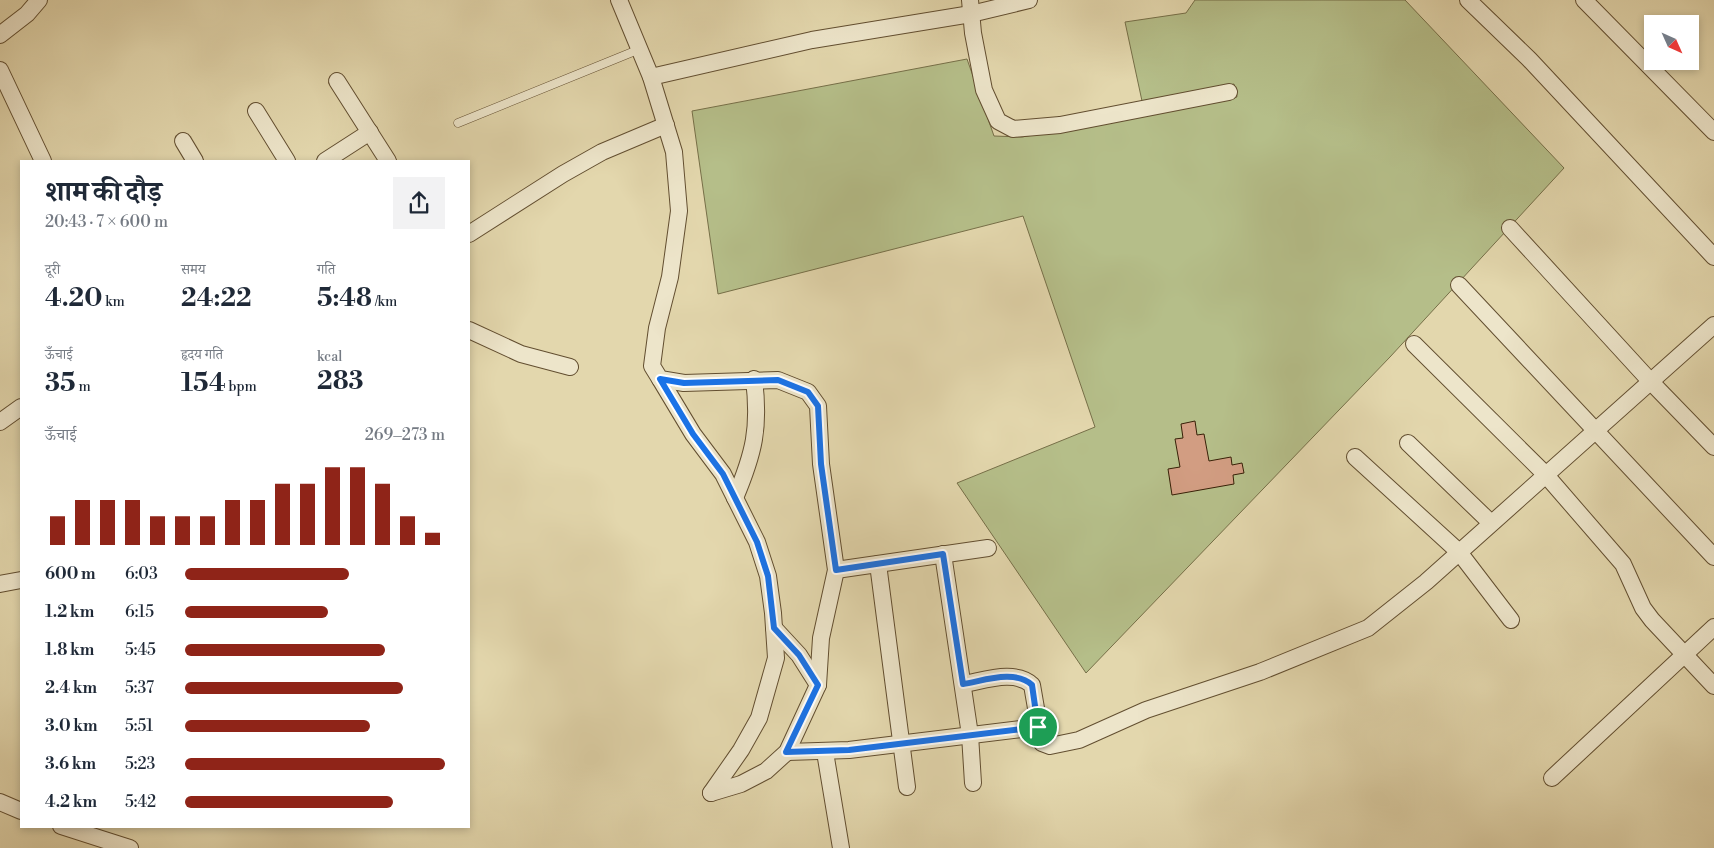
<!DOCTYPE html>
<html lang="hi">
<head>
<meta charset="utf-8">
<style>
  :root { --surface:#fff; --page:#f2f2f3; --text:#1f2937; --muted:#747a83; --accent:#8f2418 }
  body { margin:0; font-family:"Libre Bodoni","Noto Serif Devanagari",serif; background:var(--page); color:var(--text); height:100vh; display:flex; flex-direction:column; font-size:19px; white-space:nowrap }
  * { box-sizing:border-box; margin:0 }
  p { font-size:16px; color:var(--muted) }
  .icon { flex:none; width:28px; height:28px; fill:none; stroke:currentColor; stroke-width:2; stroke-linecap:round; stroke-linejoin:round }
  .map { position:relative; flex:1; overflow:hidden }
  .sheet { position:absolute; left:20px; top:160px; width:450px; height:668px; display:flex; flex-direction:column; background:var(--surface); border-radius:0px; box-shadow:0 2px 8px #0003 }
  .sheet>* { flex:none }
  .needle { width:32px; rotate:135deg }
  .fabs { position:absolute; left:1644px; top:15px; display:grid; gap:10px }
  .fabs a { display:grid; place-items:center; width:55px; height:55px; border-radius:0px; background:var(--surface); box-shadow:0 2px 8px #0003; font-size:25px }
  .pin { position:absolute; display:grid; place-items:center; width:42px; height:42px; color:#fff; margin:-21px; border:2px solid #fff; border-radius:50%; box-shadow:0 1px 5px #0007 }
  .round { display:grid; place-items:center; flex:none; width:52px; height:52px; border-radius:0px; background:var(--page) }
  .overview { display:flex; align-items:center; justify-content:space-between; height:85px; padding:0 25px }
  h1 { font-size:28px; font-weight:700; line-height:38px }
  .metrics { display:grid; grid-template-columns:repeat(3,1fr); gap:8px; height:85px; padding:5px 25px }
  .metrics div { display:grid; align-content:center }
  .metrics b { font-size:25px; font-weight:700 }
  .metrics small { font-size:14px; font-weight:400 }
  .metrics p { font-size:14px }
  .chart { height:140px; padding:10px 25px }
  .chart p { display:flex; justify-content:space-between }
  .chart svg { width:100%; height:90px; margin-top:5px; stroke:var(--accent); stroke-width:6 }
  ul { padding:0 25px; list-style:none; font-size:16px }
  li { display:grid; grid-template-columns:80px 60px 1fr; align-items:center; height:38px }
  li i { height:12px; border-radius:6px; background:var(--accent) }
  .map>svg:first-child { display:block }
  .green { fill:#b5be89; stroke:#766f48 }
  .building { fill:#d29d82; stroke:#372007 }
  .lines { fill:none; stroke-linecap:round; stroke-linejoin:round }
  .service-casing { stroke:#624e30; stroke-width:9 }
  .minor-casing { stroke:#624e30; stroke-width:18 }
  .service { stroke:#ede5ca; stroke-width:8 }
  .minor { stroke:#ede5ca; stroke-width:16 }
  .route-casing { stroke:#fff; stroke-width:10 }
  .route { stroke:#1a73e8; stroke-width:6 }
</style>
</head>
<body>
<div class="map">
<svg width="1714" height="848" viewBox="0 0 1714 848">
  <rect width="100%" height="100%" fill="#e3d7ad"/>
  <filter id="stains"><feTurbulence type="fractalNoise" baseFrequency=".004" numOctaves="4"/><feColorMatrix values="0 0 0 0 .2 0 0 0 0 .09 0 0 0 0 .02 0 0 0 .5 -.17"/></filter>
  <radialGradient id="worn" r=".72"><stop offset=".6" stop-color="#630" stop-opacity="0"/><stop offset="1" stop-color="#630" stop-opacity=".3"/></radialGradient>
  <!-- green -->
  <path class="green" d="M1195,0H1405L1564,168L1390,357L1086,673L957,483L1095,427L1023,216L718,294L692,111L967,59L994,136L1022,137L1237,97L1234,84L1142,101L1125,22L1186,13Z"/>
  <!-- building -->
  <path class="building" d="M1195,421L1197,435L1204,434L1209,461L1231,457L1232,465L1242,463L1244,473L1233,475L1234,484L1172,495L1168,469L1180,467L1175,439L1183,438L1181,424Z"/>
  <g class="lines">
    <!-- service casing -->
    <g class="service-casing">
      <path id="service" d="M458,123L640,49"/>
    </g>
    <!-- minor casing -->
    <g class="minor-casing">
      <g id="minor">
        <path d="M619,0L651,77L674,152L679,211L670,277L657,328L652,366L660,379L684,383L778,380L808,392L818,406L821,464L836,570L821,638L818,685L787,752L766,771L741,784L711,793"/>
        <path d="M970,0L973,33L984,90L998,121L1013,129L1060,125L1229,92"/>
        <path d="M1468,0L1529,59L1714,257"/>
        <path d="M1584,0L1714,132"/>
        <path d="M0,35L27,14L39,0"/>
        <path d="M0,70L43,161"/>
        <path d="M651,77L812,40L971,14L1029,0"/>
        <path d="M337,81L388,161"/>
        <path d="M256,111L287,161"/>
        <path d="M183,141L195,161"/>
        <path d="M325,161L370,132"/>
        <path d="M1510,228L1651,382L1714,447"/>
        <path d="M469,234L563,174L602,152L666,125"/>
        <path d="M1459,285L1714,557"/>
        <path d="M469,330L521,354L570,367"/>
        <path d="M1414,344L1545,474L1623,564L1643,608L1652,620L1714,686"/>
        <path d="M660,379L693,434L723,474L757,542L768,576L773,613L776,658L759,718L741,750L711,793"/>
        <path d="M0,422L21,407"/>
        <path d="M1408,443L1491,523"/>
        <path d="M1355,457L1459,552L1511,620"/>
        <path d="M735,498C754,453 760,428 754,379"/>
        <path d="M943,554L970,735L973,783"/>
        <path d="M878,564L907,787"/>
        <path d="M836,570L988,548"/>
        <path d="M0,584L21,580"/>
        <path d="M774,628L799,655L818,685"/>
        <path d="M963,684C983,681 1015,669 1032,685L1042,743L1050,746L1079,740L1146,710L1260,672L1368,628L1426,582L1714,325"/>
        <path d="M787,752L849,750L1038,727"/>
        <path d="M825,752L841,848"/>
        <path d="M1552,778L1714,627"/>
        <path d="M0,802L21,811"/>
        <path d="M61,826L130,848"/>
      </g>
    </g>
    <!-- service -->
    <use href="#service" class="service"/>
    <!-- minor -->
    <use href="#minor" class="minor"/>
  </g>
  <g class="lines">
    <!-- route casing -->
    <g class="route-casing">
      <path id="route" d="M660,379L684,383L778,380L808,392L818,406L821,464L836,570L943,554L963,684C983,681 1015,669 1032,685L1038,727L849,750L786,752L818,685L799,655L774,628L768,576L757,542L723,474L693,434Z"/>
    </g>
    <!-- route -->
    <use href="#route" class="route"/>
  </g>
  <rect width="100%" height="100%" filter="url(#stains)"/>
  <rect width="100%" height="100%" fill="url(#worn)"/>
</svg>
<div class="fabs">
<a><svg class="needle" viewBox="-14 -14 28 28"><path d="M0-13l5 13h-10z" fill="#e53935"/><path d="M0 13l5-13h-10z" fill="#747a83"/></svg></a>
</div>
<div class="pin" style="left:1038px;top:727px;background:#1e9e55"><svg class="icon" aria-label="arrive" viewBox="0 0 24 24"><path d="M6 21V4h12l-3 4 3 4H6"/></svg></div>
<section class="sheet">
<div class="overview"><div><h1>शाम की दौड़</h1><p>20:43 · 7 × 600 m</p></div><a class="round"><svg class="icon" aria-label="share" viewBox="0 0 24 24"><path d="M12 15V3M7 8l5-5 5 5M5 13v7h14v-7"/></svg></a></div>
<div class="metrics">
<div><p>दूरी</p><b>4.20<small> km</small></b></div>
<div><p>समय</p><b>24:22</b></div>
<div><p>गति</p><b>5:48<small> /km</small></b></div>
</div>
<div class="metrics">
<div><p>ऊँचाई</p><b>35<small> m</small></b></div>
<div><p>हृदय गति</p><b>154<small> bpm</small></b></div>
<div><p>kcal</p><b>283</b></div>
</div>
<div class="chart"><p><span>ऊँचाई</span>269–273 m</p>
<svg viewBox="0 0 160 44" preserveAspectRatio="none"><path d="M5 44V30M15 44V22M25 44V22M35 44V22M45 44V30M55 44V30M65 44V30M75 44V22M85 44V22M95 44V14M105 44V14M115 44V6M125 44V6M135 44V14M145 44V30M155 44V38"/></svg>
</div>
<ul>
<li><b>600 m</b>6:03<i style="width:63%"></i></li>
<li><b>1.2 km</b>6:15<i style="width:55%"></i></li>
<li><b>1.8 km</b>5:45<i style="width:77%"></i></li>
<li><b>2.4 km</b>5:37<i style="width:84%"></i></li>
<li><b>3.0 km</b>5:51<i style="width:71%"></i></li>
<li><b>3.6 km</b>5:23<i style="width:100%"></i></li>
<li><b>4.2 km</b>5:42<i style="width:80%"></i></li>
</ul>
</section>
</div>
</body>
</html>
